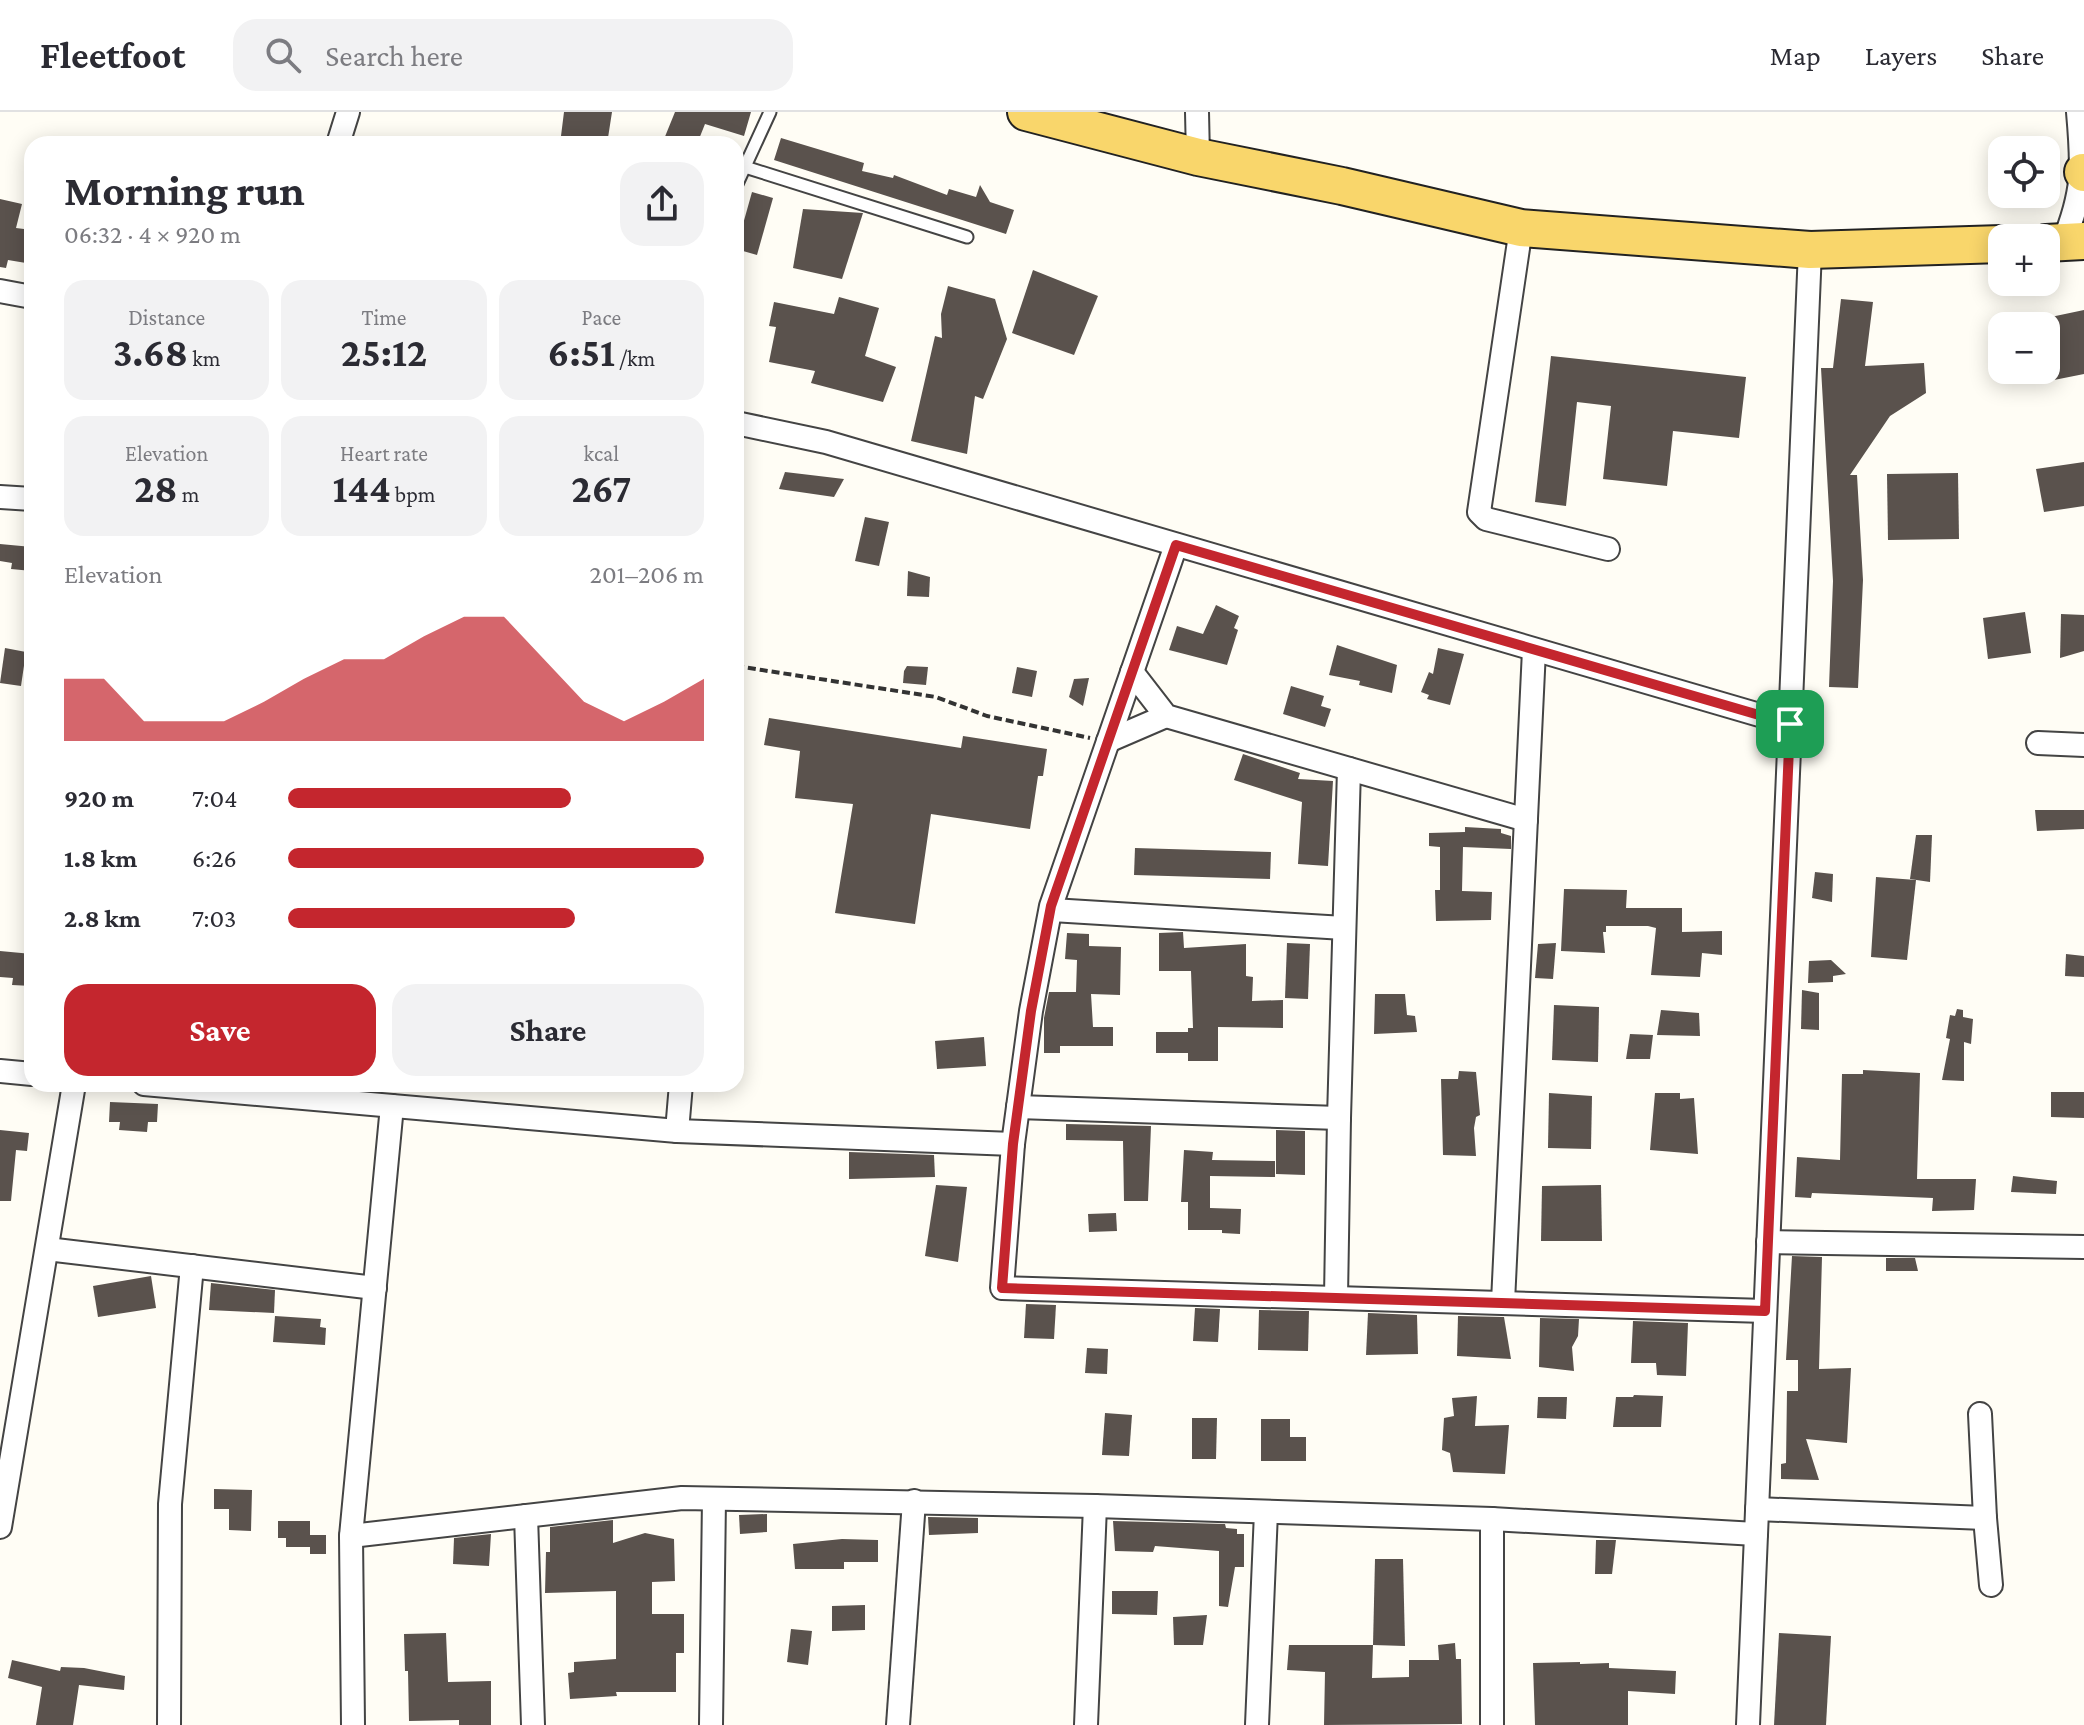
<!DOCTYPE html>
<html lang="en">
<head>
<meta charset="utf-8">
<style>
  :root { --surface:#fff; --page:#f2f2f3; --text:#2b2b33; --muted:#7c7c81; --line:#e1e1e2; --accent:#c4262e }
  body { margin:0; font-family:"Crimson Pro",serif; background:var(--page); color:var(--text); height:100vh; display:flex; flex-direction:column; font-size:30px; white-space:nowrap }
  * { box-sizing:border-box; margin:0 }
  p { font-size:26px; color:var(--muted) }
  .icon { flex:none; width:44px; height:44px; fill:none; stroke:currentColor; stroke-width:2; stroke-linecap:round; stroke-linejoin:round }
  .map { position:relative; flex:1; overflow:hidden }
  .details { position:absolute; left:24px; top:24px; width:720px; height:956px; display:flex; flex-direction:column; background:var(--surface); border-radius:24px; box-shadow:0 4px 20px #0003 }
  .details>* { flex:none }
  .controls { position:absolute; left:1988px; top:24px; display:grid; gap:16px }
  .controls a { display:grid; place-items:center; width:72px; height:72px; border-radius:16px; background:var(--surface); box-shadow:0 4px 20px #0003; font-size:40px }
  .pin { position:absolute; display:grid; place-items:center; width:68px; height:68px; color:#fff; margin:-34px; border-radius:16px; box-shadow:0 4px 12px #0006 }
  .round { display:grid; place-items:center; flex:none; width:84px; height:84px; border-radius:24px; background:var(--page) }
  .overview { display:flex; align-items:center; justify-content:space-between; height:136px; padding:0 40px }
  h1 { font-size:44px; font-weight:700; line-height:60px }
  .figures { display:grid; grid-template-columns:repeat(3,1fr); gap:12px; height:136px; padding:8px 40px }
  .figures div { display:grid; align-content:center; border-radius:20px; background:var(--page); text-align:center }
  .figures b { font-size:40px; font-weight:700 }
  .figures small { font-size:22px; font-weight:400 }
  .figures p { font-size:22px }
  .chart { height:224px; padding:16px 40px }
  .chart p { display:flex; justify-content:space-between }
  .chart svg { width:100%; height:144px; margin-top:8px; fill:var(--accent); opacity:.7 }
  .cta { display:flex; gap:16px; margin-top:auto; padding:16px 40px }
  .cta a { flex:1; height:92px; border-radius:24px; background:var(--accent); color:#fff; font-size:32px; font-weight:700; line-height:92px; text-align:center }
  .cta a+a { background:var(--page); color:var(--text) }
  ul { padding:0 40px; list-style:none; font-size:26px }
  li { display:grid; grid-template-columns:128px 96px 1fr; align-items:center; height:60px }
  li i { height:20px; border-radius:10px; background:var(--accent) }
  header { display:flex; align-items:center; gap:48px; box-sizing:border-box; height:112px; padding:0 40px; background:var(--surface); border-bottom:2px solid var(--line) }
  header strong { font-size:38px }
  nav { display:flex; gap:44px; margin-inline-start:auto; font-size:28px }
  .search { width:560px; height:72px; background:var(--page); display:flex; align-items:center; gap:20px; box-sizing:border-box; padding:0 28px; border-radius:24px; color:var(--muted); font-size:30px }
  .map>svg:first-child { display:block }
  .building { fill:#5a524d }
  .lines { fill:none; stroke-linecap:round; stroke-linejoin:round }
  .lane-casing { stroke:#444; stroke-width:15 }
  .street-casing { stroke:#444; stroke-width:26 }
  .primary-casing { stroke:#222; stroke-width:40 }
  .path { stroke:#333; stroke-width:4; stroke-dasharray:8 4; stroke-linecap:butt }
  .lane { stroke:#fff; stroke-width:11 }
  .street { stroke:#fff; stroke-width:22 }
  .primary { stroke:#f9d66b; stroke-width:36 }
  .route-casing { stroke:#fff; stroke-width:16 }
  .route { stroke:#c4262e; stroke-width:10 }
</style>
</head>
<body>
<header>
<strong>Fleetfoot</strong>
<div class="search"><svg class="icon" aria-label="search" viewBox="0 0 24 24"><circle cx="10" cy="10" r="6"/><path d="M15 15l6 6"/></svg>Search here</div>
<nav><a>Map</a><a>Layers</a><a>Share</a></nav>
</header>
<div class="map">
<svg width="2084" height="1613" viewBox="0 0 2084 1613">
  <rect width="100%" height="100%" fill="#fffdf5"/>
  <!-- building -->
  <g class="building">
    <path d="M564,0H612L607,32H560Z"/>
    <path d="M675,0H751L744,24L705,12L697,32H662Z"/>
    <path d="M781,26L864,51L862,59L893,66L894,63L947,83L949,77L976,85L980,73L990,90L1014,98L1006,122L774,48Z"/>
    <path d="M752,80L773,86L757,143L736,137Z"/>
    <path d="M0,87L22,92L16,116L32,118V152L8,148L6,156L0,155Z"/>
    <path d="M803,97L863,101L842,167L793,156Z"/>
    <path d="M1033,158L1098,184L1074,243L1012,221Z"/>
    <path d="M948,174L995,187L1007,227L983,287L975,284L967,342L911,329L935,224L942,226L941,202Z"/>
    <path d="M839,185L879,196L865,244L896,255L883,290L811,271L815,259L769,250L776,215L769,214L774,190L834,202Z"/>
    <path d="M1841,187L1873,190L1865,254L1924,251L1926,281L1890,304L1850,363H1857L1863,468L1858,576L1829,575L1833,469L1821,256H1833Z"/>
    <path d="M2084,198V262L2049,269L2046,254V206Z"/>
    <path d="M1551,244L1746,265L1739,326L1673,319L1667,374L1603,367L1611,294L1577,290L1566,394L1535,390Z"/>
    <path d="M2084,350V394L2044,400L2036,357Z"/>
    <path d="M785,360L844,367L834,385L779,377Z"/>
    <path d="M1958,361L1959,427L1888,428L1887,362Z"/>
    <path d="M865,405L889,410L879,454L855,449Z"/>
    <path d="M0,432L32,435V459L11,457L12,451L0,449Z"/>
    <path d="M908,459L930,465L929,485L907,484Z"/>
    <path d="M1216,493L1239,504L1234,516L1238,518L1227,553L1169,538L1177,514L1203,522Z"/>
    <path d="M2025,500L2031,541L1988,547L1983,506Z"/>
    <path d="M2061,502L2084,503V539L2060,546Z"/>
    <path d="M1337,533L1397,553L1392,581L1359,573L1360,569L1329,563Z"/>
    <path d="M5,536L26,540L21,574L0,571Z"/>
    <path d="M1438,536L1464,542L1450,593L1427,587L1429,583L1421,580L1429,560L1433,562Z"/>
    <path d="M907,554L928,555L926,573L903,571L904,559Z"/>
    <path d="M1017,555L1037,559L1032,585L1012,581Z"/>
    <path d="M1089,566L1083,594L1069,585L1074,567Z"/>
    <path d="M1291,574L1324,584L1321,594L1331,597L1325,615L1283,602Z"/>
    <path d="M769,606L961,636L963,624L1047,637L1043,664H1038L1030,717L931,702L915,812L835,801L853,692L795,686L800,639L764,633Z"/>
    <path d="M1243,642L1300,661L1298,667L1333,669L1328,754L1298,752L1302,690L1234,668Z"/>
    <path d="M2035,698H2084V717L2037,719Z"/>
    <path d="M1465,715L1501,717V721L1511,724V737L1463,735L1462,779L1492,780L1491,808L1436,809L1435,778H1440V735L1429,734V721L1465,720Z"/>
    <path d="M1916,723H1932L1930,770L1910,767Z"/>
    <path d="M1135,736L1271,740L1270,767L1134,763Z"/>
    <path d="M1815,760L1833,762L1832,790L1812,786Z"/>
    <path d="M1876,765L1916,768L1907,848L1871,845Z"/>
    <path d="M1564,777L1627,778L1626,796H1682V820L1722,819V843L1702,841L1700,865L1651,863L1656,816L1648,814H1606V820H1603L1605,841L1561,839Z"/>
    <path d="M1183,820L1184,836L1246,832V864L1253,865L1252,889L1283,888V916L1218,915V949H1188V941H1156V920H1188V916H1193L1191,859H1159V821Z"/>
    <path d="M1067,821L1089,822V834L1121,835L1120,883L1091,882L1093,915H1113V934H1060V941H1044V906L1049,880H1076L1077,848L1065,847Z"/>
    <path d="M1287,831L1310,832L1308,887L1285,886Z"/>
    <path d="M1556,831L1553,867L1535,866L1538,832Z"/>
    <path d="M0,839L32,842V874L12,873L13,866L0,865Z"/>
    <path d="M2066,842L2084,844V865L2065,864Z"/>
    <path d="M1831,848L1846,862L1833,864V870L1808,871L1809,849Z"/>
    <path d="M1802,878L1819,881V918L1801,917Z"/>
    <path d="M1375,882H1405L1407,903L1415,904L1417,920L1374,922Z"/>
    <path d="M1554,893L1599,895L1598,950L1552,948Z"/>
    <path d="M1957,897L1963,898V905L1973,907L1971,932L1964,930V969L1942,968L1950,927L1946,926L1950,903L1955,904Z"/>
    <path d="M1661,898L1699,901L1700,924L1657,923Z"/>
    <path d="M1630,922L1653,923L1650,947H1626Z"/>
    <path d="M984,925L986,954L937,957L935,929Z"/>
    <path d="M1863,958L1920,961L1917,1067H1976L1974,1098L1932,1099L1933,1086L1812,1081L1811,1086L1795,1085L1797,1045L1840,1048L1842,962H1863Z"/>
    <path d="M1459,959L1476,960L1480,1003L1476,1005L1474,1016L1476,1044L1443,1043L1441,967H1458Z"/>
    <path d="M2051,980H2084V1006L2051,1005Z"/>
    <path d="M1549,981L1592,984L1591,1037L1548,1036Z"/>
    <path d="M1655,981H1680V987L1694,986L1698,1042L1650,1038Z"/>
    <path d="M110,990L158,992L157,1010H148L147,1020L119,1018L120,1010H109Z"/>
    <path d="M1066,1012L1151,1014L1148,1089H1124L1123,1029L1066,1028Z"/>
    <path d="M0,1018L29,1021L27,1039L16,1038L11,1089H0Z"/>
    <path d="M1276,1018L1305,1019V1063L1276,1062Z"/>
    <path d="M1184,1038L1213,1040L1212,1048L1275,1049V1065L1210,1064V1096L1241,1097L1240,1122L1222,1121V1118H1188V1090H1181Z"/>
    <path d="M849,1040L934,1043L935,1065L849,1067Z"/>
    <path d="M2013,1064L2057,1069L2056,1082L2011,1080Z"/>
    <path d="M936,1073L967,1075L958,1150L925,1144Z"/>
    <path d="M1601,1073L1602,1129H1541L1542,1074Z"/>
    <path d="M1116,1101L1117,1119L1089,1120L1088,1102Z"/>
    <path d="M1792,1144L1822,1145L1819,1257L1851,1256L1847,1331L1806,1327L1819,1368L1781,1367V1352L1786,1351L1787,1279H1798V1248H1786Z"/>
    <path d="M1886,1146H1915L1918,1159H1886Z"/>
    <path d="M151,1164L156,1196L98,1205L93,1174Z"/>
    <path d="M211,1171L275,1178L274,1201L209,1198Z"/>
    <path d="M1026,1192L1056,1193L1054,1227L1024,1226Z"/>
    <path d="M1195,1196L1220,1197L1218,1230L1193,1229Z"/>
    <path d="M1259,1198L1309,1199L1308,1239L1258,1238Z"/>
    <path d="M1368,1201L1417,1203L1418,1242L1366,1243Z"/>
    <path d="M275,1204L321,1207L320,1215L326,1216L325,1233L273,1230Z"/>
    <path d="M1458,1204L1504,1205L1511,1247L1457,1244Z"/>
    <path d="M1540,1206L1579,1207L1578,1224L1572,1235L1574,1259L1539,1255Z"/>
    <path d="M1633,1209L1688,1211L1686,1264L1657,1263L1656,1251H1631Z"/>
    <path d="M1087,1236L1108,1237L1107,1262L1085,1261Z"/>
    <path d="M1634,1283L1663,1284L1661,1315H1613L1616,1285H1633Z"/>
    <path d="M1477,1284L1475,1314L1509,1313L1505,1362L1453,1360L1450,1341L1442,1338L1444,1306L1454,1304L1452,1286Z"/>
    <path d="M1538,1285H1567L1566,1307L1537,1306Z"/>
    <path d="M1105,1301L1132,1303L1129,1344L1102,1343Z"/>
    <path d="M1192,1306H1217L1216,1347H1192Z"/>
    <path d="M1261,1307H1290V1325H1306V1349H1261Z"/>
    <path d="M214,1377L252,1378L251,1419L229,1418V1397H214Z"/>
    <path d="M767,1402V1420L740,1422L739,1403Z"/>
    <path d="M928,1405L978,1406V1421L929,1423Z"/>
    <path d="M613,1408V1431L645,1421L674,1427L675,1469L652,1470V1502H684V1541H676V1580H616L617,1584L570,1587L568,1561L574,1560V1550L616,1547V1479L545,1481L546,1440H550V1415Z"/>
    <path d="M278,1409H310V1423H326V1442H310V1435H286V1426H278Z"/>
    <path d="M1113,1409L1225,1412L1226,1416L1237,1417V1422H1244V1455H1235L1228,1495L1219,1494V1439L1155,1434L1153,1440L1115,1439Z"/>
    <path d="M491,1422L489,1454L453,1452L454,1426Z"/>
    <path d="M842,1427L878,1428V1450H844V1457H795L793,1432Z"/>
    <path d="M1596,1428H1616L1612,1462H1595Z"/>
    <path d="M1375,1447H1403L1405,1534L1373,1533Z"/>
    <path d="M1112,1479H1158L1157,1503L1112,1502Z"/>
    <path d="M865,1493V1518L832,1519V1494Z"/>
    <path d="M1207,1503L1203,1533H1174L1173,1505Z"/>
    <path d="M791,1517L812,1519L808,1553L787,1550Z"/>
    <path d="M446,1521L448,1570L491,1569V1613H459V1608L409,1609L408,1559H405L404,1522Z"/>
    <path d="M1779,1521L1831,1524L1826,1613H1774Z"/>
    <path d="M1455,1531L1456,1547H1461L1462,1612L1324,1613L1325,1560L1287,1558L1289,1533H1373L1372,1566L1409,1565V1548H1439L1438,1533Z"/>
    <path d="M12,1548L60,1559L61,1555L84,1556L125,1564L124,1578L79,1573L73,1613H36L42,1575L8,1566Z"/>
    <path d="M1580,1550V1552L1609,1551V1556L1676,1559L1675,1582L1628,1579V1613H1535L1533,1551Z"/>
  </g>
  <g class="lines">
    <!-- lane casing -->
    <g class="lane-casing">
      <g id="lane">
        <path d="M745,55L967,125"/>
        <path d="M736,74L770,0"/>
      </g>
    </g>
    <!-- street casing -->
    <g class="street-casing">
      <g id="street">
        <path d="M1197,0L1198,45"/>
        <path d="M338,32L348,0"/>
        <path d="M1521,116L1479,400L1486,407L1608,437"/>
        <path d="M2063,131C2084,79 2083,56 2078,0"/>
        <path d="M0,179L32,185"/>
        <path d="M736,311L826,330L1790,612"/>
        <path d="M0,385L32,387"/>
        <path d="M1176,433L1051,794L1031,899L1013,1032L1002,1176L1765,1199"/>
        <path d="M1132,560L1166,604L1526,708"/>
        <path d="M1108,629L1166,604"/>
        <path d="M2038,631L2084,633"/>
        <path d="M1052,798L1344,816"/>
        <path d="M0,959L32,962"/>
        <path d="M144,972L677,1019L1013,1032"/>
        <path d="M1018,995L1339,1006"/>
        <path d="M677,1019L681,972"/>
        <path d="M1768,1130L2084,1135"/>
        <path d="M47,1137L375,1176"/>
        <path d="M1336,1185L1339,1006L1349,657"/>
        <path d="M1503,1190L1534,538"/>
        <path d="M1980,1302L1985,1406L1991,1473"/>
        <path d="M1757,1397L1985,1406"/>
        <path d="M526,1404L533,1613"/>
        <path d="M0,1415L74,972"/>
        <path d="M351,1424L682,1386L1095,1394L1492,1407L1756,1422"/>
        <path d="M169,1613L170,1392L192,1154"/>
        <path d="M353,1613L351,1424L392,994"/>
        <path d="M711,1613L714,1387"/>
        <path d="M898,1613L914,1389"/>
        <path d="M1086,1613L1095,1394"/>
        <path d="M1257,1613L1266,1400"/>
        <path d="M1492,1613V1407"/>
        <path d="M1748,1613L1810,138"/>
      </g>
    </g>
    <!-- primary casing -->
    <g class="primary-casing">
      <g id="primary">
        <path d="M1026,0L1198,45L1342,74L1521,116L1810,138L2002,132"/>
        <path d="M2083,60L2084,61"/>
        <path d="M2046,131L2084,129"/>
      </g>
    </g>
    <!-- path -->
    <path class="path" d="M736,554L936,585L987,604L1090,626"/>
    <!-- lane -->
    <use href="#lane" class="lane"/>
    <!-- street -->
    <use href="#street" class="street"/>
    <!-- primary -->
    <use href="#primary" class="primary"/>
  </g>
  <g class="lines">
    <!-- route casing -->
    <g class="route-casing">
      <path id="route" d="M1176,433L1790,612L1765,1199L1002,1176L1013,1032L1031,899L1051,794Z"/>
    </g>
    <!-- route -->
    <use href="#route" class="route"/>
  </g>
</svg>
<div class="controls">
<a><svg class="icon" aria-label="locate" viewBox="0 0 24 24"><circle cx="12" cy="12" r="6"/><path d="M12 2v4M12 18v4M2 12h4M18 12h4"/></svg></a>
<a>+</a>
<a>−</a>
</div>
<div class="pin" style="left:1790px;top:612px;background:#1e9e55"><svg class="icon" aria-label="arrive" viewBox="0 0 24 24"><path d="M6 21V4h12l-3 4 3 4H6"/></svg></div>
<section class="details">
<div class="overview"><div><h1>Morning run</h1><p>06:32 · 4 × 920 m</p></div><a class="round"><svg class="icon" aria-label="share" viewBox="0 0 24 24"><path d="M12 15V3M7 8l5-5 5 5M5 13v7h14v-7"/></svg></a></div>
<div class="figures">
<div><p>Distance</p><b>3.68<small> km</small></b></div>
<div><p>Time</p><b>25:12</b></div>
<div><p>Pace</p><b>6:51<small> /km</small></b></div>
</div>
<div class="figures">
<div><p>Elevation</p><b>28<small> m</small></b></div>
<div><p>Heart rate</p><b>144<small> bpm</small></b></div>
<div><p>kcal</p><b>267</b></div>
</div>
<div class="chart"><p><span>Elevation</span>201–206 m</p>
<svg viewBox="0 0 160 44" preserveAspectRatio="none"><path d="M0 44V25L10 25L20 38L30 38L40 38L50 32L60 25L70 19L80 19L90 12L100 6L110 6L120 19L130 32L140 38L150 32L160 25V44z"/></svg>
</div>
<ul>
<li><b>920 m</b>7:04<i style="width:68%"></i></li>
<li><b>1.8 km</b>6:26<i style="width:100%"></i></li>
<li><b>2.8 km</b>7:03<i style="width:69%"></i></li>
</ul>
<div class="cta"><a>Save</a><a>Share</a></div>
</section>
</div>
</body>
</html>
